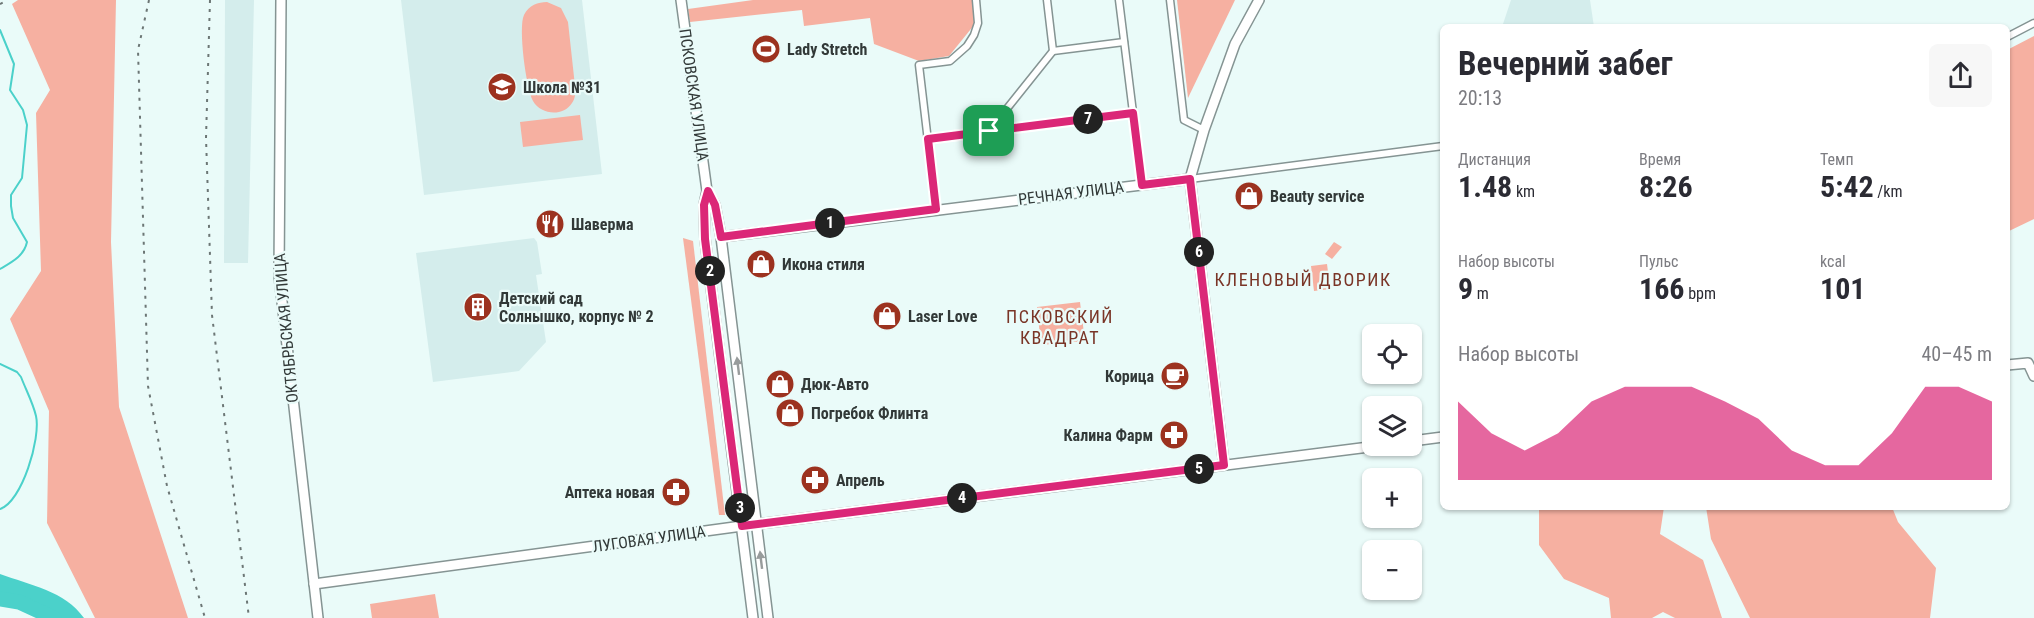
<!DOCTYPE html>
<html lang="ru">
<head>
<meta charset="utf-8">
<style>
  :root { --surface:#fff; --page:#f7f7f7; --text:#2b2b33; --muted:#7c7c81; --accent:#db2777 }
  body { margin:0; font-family:"Roboto Condensed",sans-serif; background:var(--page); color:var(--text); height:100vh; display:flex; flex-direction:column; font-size:22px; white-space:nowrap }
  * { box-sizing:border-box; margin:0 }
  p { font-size:20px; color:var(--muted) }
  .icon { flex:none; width:33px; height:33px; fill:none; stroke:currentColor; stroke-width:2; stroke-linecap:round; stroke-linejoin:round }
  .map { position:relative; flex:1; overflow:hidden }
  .sheet { position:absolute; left:1440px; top:24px; width:570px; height:486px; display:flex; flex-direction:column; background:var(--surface); border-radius:9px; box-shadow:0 2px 4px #0004 }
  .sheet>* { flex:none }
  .fabs { position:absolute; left:1362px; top:324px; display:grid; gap:12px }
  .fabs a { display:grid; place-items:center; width:60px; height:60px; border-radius:9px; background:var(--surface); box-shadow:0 2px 4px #0004; font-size:30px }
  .pin { position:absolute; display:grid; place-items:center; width:51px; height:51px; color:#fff; margin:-26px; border-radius:12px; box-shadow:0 3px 9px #0006 }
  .km { position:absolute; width:30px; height:30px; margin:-15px; border-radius:50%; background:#222; color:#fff; font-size:16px; line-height:30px; text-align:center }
  .round { display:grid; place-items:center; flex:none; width:63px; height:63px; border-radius:9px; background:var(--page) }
  .headline { display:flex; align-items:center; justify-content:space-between; height:102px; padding:0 18px }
  h1 { font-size:33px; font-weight:700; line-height:45px }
  .figures { display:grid; grid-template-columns:repeat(3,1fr); gap:9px; height:102px; padding:6px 18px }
  .figures div { display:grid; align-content:center }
  .figures b { font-size:30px; font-weight:700 }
  .figures small { font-size:16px; font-weight:400 }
  .figures p { font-size:16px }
  .chart { height:168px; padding:12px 18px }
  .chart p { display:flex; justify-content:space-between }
  .chart svg { width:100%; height:108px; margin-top:6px; fill:var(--accent); opacity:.7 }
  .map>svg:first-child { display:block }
  .built { fill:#d4edec }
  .green { fill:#f6b0a1 }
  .water { fill:#4bd1ca }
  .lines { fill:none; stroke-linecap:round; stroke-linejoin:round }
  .stream { stroke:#4bd1ca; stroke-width:2 }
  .river { stroke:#4bd1ca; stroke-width:15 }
  .street-casing { stroke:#859493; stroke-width:9 }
  .secondary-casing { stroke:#859493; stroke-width:12 }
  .primary-casing { stroke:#859493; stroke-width:12 }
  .street { stroke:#fff; stroke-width:6 }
  .secondary { stroke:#fff; stroke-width:9 }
  .primary { stroke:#fff; stroke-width:9 }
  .rail { stroke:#6c7675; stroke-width:2; stroke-dasharray:3 6; stroke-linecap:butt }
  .oneway { fill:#989c9c }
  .route-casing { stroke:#fff; stroke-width:12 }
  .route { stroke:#db2777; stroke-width:8 }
  .labels { text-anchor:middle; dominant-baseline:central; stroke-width:4.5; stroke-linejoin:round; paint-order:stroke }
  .poi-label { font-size:16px; font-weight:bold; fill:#323938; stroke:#eafbf9; text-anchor:start }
  .street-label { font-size:16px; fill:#323938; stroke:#eafbf9 }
  .neighbourhood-label { font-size:18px; letter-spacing:1.5px; fill:#7a3527; stroke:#eafbf9 }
</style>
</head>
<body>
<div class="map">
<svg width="2034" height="618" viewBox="0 0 2034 618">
  <rect width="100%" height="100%" fill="#eafbf9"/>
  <!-- built -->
  <g class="built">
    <path d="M225,0H254L248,263H224Z"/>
    <path d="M401,0H582L602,174L424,195Z"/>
    <path d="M1511,0H1590L1594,27H1502Z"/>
    <path d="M534,238L537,242L542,274L536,275L546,342L519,371L433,382L416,253Z"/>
  </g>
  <!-- green -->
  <g class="green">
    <path d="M18,0H116L111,242L119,407L188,618H95L47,523L49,411L10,319L41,271L36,113L50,90L12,4Z"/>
    <path d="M753,0H972L975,24L949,56L919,61L874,44L870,18L804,26L802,10L690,22L688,9Z"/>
    <path d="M1177,0H1235L1188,98Z"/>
    <path d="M547,2L561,8L568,22L575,86C575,92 576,98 572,103C563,117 541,115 533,101C526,88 518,27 524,15C529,5 538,2 547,2Z"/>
    <path d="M2034,36V219L2007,232V50Z"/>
    <path d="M580,115L583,140L523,147L520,122Z"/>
    <path d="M683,238L693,241L725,515H719Z"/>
    <path d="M1334,242L1342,247L1332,259L1325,254Z"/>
    <path d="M1327,264L1330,289L1314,291L1311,266Z"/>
    <path d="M1080,302L1085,341L1041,345L1037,307Z"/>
    <path d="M1539,507H1664L1660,534L1703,560L1722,618H1675L1663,612L1652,618H1611L1609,598L1564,579L1539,545Z"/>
    <path d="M1706,507H1892L1898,522L1936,568L1930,618H1750L1711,539Z"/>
    <path d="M435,594L439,618H372L370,604Z"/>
  </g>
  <!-- water -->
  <path class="water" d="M0,574C30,585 65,591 84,618H47L27,607L0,598Z"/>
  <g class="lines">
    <!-- stream -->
    <g class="stream">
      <path d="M0,30L14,64L10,90L23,110L27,125L22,178L11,195V206L13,218L27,242C24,256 12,262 0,269"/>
      <path d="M0,364L17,372L21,377C26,390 33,403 36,416C41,438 22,502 0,509"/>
    </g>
    <!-- river -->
    <path class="river" d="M0,599L19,602L54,618"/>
    <!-- street casing -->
    <g class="street-casing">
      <g id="street">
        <path d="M1119,0L1142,185"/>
        <path d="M1170,0L1184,120L1204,130"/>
        <path d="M2007,37L2034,23"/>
        <path d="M1053,51L1124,42"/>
        <path d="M989,131L1053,51L1047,0"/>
        <path d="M928,139L1133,113"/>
        <path d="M1190,179L1443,146"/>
        <path d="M936,209L919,65L950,61L967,46L974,35L978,23L976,0"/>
      </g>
    </g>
    <!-- secondary casing -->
    <g class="secondary-casing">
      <g id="secondary">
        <path d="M281,0L279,275L318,618"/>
        <path d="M721,237L1190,179"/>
        <path d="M2007,365L2028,363L2034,376"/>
        <path d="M1412,441L1443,437"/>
        <path d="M1224,465L1190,179L1204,130L1235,44L1259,0"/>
        <path d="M314,584L742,526L1377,446"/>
      </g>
    </g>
    <!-- primary casing -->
    <g class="primary-casing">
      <g id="primary">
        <path d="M681,0L707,191L715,205L721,237L768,618"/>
        <path d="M707,191L704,205L705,239L753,618"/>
      </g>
    </g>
    <!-- street -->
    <use href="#street" class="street"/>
    <!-- secondary -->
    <use href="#secondary" class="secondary"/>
    <!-- primary -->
    <use href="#primary" class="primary"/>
    <!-- rail -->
    <g class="rail">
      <path d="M149,0L138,50L148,386L167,486L205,618"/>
      <path d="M210,0L206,138L212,315L249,618"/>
      <path d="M0,4L8,0"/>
    </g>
  </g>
  <!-- one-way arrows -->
  <defs><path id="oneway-solid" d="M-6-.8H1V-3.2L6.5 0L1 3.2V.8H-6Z" transform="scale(1.5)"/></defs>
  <g class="oneway">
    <use href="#oneway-solid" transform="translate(738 366) rotate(-97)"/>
    <use href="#oneway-solid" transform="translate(761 560) rotate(-97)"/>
  </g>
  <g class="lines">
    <!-- route casing -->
    <g class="route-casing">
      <path id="route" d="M1133,113L1142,185L1190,179L1224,465L742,526L705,239L704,205L708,191L715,205L721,237L936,209L928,139Z"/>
    </g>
    <!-- route -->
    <use href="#route" class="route"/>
  </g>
  <!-- icons -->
  <defs>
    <g id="stadium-disc" transform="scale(1.5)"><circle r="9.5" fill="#9c321f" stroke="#eafbf9"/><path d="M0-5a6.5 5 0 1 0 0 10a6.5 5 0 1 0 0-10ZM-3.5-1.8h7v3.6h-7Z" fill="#fff"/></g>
    <g id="school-disc" transform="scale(1.5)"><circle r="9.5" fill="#9c321f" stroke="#eafbf9"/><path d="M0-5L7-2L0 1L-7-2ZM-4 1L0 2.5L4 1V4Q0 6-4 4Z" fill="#fff"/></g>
    <g id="shop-disc" transform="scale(1.5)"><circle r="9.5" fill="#9c321f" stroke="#eafbf9"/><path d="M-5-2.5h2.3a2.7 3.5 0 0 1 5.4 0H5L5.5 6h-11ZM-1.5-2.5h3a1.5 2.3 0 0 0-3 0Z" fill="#fff"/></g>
    <g id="restaurant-disc" transform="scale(1.5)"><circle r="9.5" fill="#9c321f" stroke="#eafbf9"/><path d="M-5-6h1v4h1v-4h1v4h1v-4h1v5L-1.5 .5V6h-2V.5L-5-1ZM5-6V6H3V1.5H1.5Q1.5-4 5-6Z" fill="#fff"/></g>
    <g id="building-disc" transform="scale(1.5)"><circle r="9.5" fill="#9c321f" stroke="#eafbf9"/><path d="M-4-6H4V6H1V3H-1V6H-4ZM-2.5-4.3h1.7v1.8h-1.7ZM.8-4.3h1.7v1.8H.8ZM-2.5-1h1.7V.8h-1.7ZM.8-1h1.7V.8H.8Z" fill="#fff"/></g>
    <g id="cafe-disc" transform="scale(1.5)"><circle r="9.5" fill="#9c321f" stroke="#eafbf9"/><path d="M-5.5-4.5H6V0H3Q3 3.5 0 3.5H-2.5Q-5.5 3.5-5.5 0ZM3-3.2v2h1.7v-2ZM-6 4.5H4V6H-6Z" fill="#fff"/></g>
    <g id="pharmacy-disc" transform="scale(1.5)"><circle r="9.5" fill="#9c321f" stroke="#eafbf9"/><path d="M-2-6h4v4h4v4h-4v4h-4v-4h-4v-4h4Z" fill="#fff"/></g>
  </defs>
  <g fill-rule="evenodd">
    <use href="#stadium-disc" x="766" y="49"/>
    <use href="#school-disc" x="502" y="87"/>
    <use href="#shop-disc" x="1249" y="196"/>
    <use href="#restaurant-disc" x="550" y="224"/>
    <use href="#shop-disc" x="761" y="264"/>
    <use href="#building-disc" x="478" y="307"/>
    <use href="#shop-disc" x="887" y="316"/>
    <use href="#cafe-disc" x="1175" y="376"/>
    <use href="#shop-disc" x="780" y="384"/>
    <use href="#shop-disc" x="790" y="413"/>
    <use href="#pharmacy-disc" x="1174" y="435"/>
    <use href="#pharmacy-disc" x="815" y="480"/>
    <use href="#pharmacy-disc" x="676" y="492"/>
  </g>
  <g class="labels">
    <!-- poi labels -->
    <g class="poi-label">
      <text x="787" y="49">Lady Stretch</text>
      <text x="523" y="87">Школа №31</text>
      <text x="1270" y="196">Beauty service</text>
      <text x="571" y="224">Шаверма</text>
      <text x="782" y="264">Икона стиля</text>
      <text x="499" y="298">Детский сад<tspan x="499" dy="18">Солнышко, корпус № 2</tspan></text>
      <text x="908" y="316">Laser Love</text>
      <text x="1154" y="376" text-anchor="end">Корица</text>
      <text x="801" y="384">Дюк-Авто</text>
      <text x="811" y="413">Погребок Флинта</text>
      <text x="1153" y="435" text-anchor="end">Калина Фарм</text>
      <text x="836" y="480">Апрель</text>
      <text x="655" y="492" text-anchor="end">Аптека новая</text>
    </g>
    <!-- street labels -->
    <g class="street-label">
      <text transform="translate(694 95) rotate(82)">ПСКОВСКАЯ УЛИЦА</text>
      <text transform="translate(1071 193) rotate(-7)">РЕЧНАЯ УЛИЦА</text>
      <text transform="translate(286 328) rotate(-95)">ОКТЯБРЬСКАЯ УЛИЦА</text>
      <text transform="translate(649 539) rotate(-8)">ЛУГОВАЯ УЛИЦА</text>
    </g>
    <!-- neighbourhood labels -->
    <g class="neighbourhood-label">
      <text x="1303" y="279">КЛЕНОВЫЙ ДВОРИК</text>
      <text x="1060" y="316">ПСКОВСКИЙ<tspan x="1060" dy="21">КВАДРАТ</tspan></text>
    </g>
  </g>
</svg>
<div class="fabs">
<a><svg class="icon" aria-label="locate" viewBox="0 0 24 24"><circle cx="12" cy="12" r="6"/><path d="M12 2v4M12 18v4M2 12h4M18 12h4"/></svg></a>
<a><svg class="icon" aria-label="layers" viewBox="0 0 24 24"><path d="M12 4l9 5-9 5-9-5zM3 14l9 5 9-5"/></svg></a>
<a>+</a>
<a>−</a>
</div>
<div class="pin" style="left:989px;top:131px;background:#1e9e55"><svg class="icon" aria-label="arrive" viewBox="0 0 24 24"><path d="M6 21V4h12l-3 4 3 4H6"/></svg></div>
<b class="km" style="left:830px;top:223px">1</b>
<b class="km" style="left:710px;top:271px">2</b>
<b class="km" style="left:740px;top:508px">3</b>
<b class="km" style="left:962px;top:498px">4</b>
<b class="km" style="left:1199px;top:469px">5</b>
<b class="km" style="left:1199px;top:252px">6</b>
<b class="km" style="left:1088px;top:119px">7</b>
<section class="sheet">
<div class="headline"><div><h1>Вечерний забег</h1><p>20:13</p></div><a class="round"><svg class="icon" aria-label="share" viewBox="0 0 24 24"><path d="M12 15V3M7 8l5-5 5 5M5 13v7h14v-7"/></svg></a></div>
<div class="figures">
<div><p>Дистанция</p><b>1.48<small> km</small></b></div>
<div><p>Время</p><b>8:26</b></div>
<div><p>Темп</p><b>5:42<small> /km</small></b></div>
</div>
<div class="figures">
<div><p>Набор высоты</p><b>9<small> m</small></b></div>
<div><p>Пульс</p><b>166<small> bpm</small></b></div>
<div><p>kcal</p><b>101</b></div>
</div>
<div class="chart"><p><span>Набор высоты</span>40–45 m</p>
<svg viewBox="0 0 160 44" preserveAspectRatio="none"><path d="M0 44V12L10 25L20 32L30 25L40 12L50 6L60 6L70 6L80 12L90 19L100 32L110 38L120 38L130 25L140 6L150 6L160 12V44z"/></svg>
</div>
</section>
</div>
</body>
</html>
